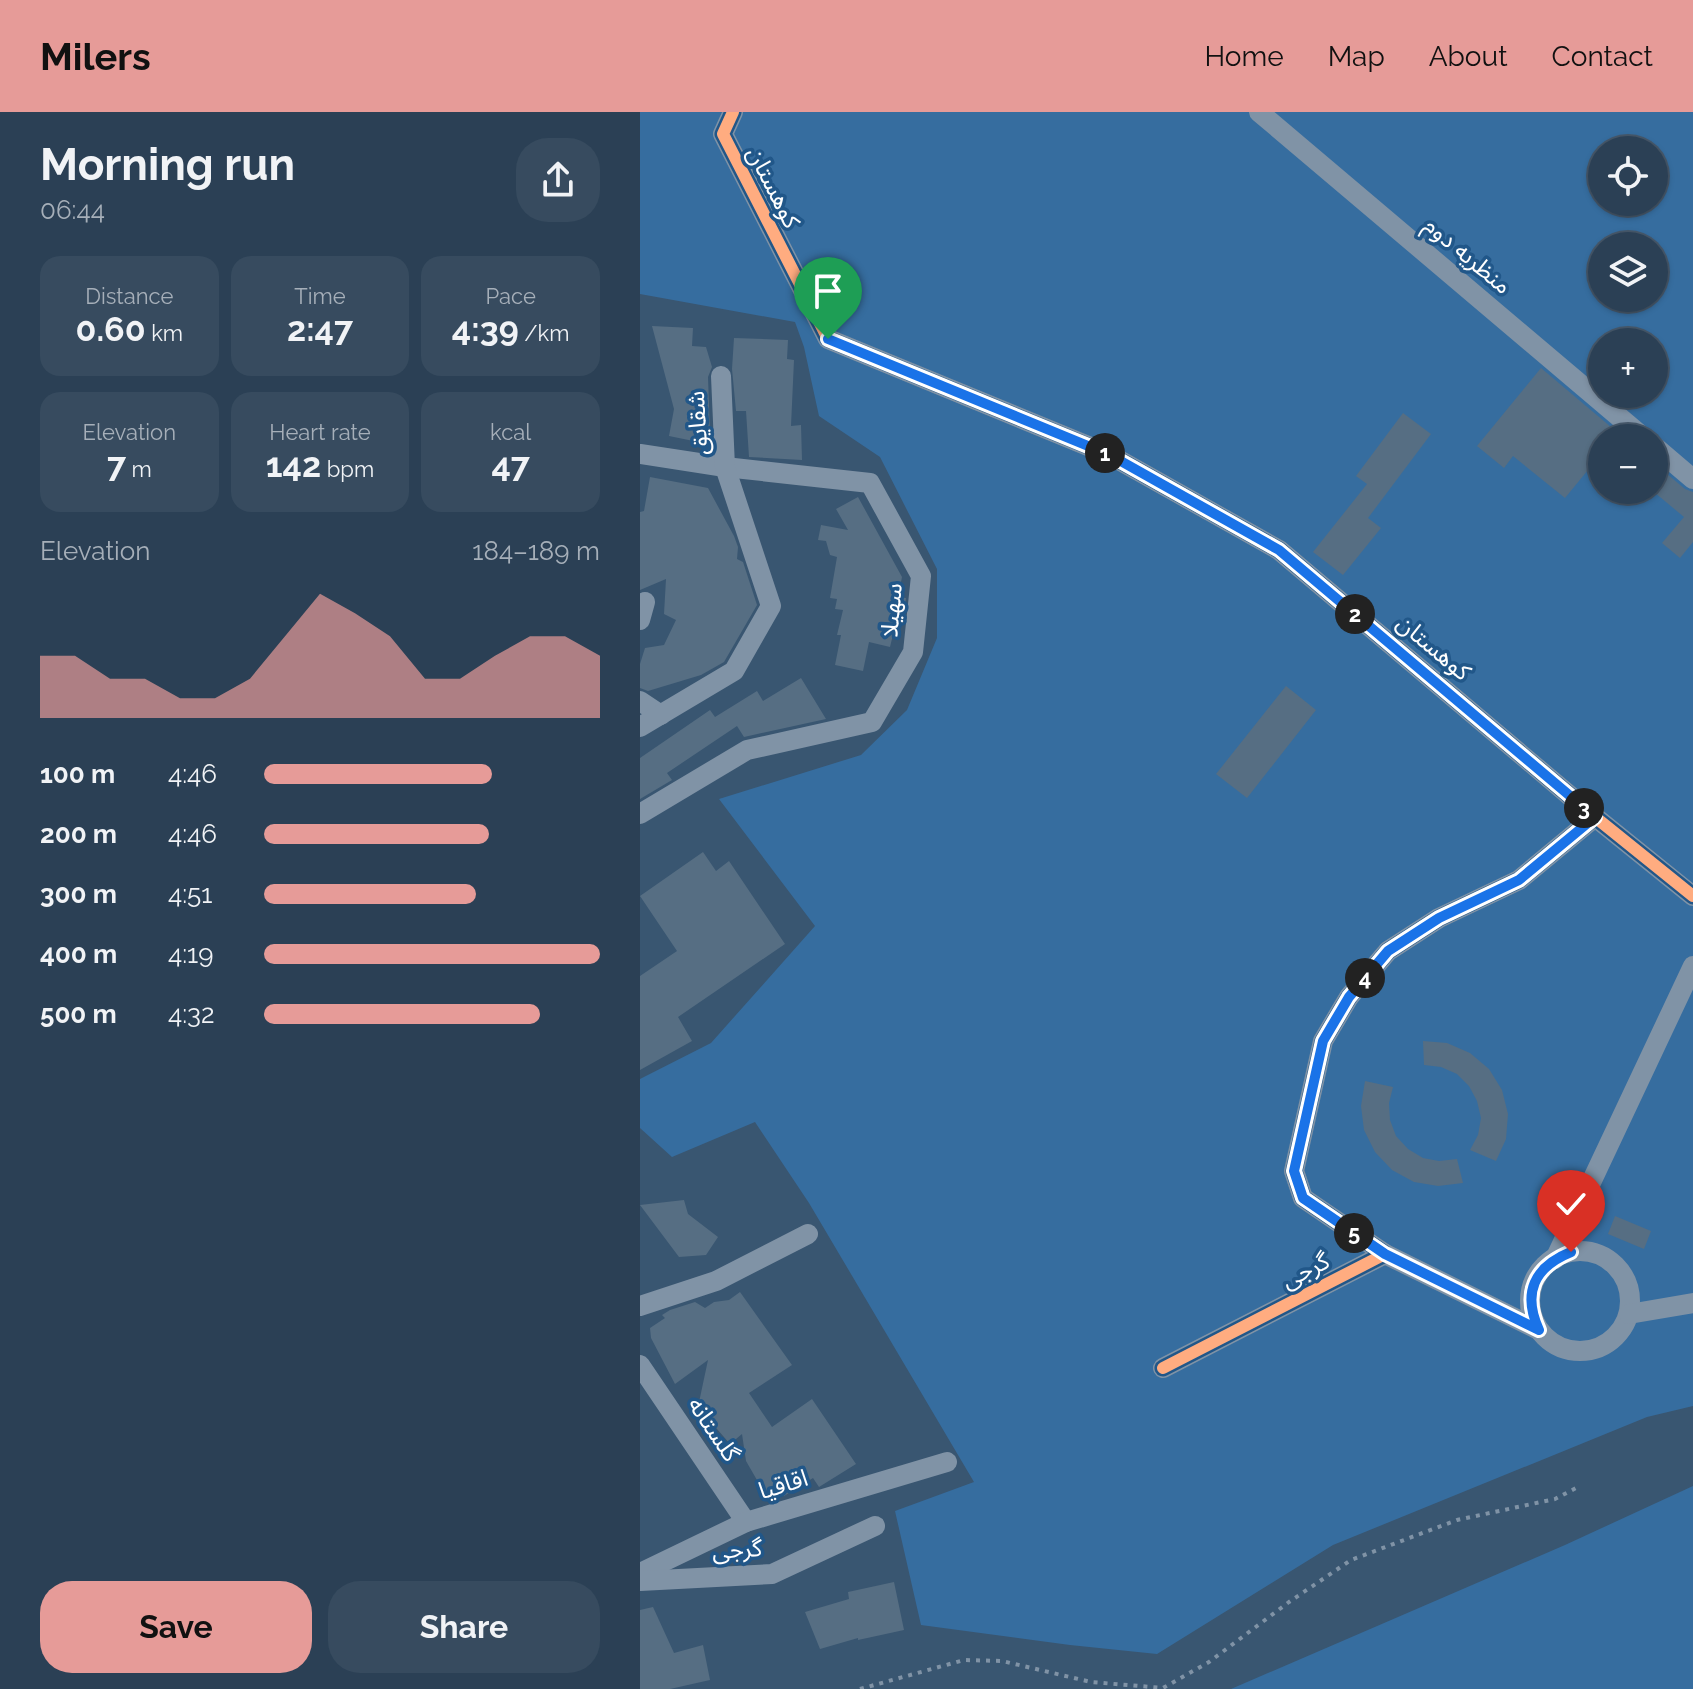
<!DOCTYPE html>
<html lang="en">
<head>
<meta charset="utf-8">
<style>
  :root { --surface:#2b4055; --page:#374b5f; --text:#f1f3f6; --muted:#a6afb9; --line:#47596c; --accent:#e69b98 }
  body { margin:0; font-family:Raleway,"Noto Sans Arabic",sans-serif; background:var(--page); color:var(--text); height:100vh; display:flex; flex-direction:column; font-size:30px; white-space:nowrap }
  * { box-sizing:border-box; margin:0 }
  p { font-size:26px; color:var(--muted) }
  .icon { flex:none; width:44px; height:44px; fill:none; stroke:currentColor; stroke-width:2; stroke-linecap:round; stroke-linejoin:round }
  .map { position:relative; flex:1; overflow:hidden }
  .details { display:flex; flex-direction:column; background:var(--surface); width:640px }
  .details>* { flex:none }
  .buttons { position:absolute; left:948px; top:24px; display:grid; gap:16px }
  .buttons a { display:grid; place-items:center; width:80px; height:80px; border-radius:50%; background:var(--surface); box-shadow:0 2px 6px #0004,0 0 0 2px var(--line); font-size:40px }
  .pin { position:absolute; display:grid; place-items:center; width:68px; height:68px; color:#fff; margin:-82px -34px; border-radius:50% 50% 50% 0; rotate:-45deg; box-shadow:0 0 8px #0007 }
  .pin .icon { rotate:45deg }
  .km { position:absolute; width:40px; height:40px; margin:-20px; border-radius:50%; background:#222; color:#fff; font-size:22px; line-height:40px; text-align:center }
  .round { display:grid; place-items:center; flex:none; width:84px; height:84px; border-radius:32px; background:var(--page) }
  .headline { display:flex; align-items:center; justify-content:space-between; height:136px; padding:0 40px }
  h1 { font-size:44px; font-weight:700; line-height:60px }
  .metrics { display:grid; grid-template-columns:repeat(3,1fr); gap:12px; height:136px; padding:8px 40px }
  .metrics div { display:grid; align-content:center; border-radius:20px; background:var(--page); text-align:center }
  .metrics b { font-size:34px; font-weight:700 }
  .metrics small { font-size:22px; font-weight:400 }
  .metrics p { font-size:22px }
  .chart { height:224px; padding:16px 40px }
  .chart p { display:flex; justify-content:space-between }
  .chart svg { width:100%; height:144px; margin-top:8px; fill:var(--accent); opacity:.7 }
  .primary-button { display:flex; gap:16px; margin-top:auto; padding:16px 40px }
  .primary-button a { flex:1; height:92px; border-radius:32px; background:var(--accent); color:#111; font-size:32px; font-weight:700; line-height:92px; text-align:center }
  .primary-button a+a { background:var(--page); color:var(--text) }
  ul { padding:0 40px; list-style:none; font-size:26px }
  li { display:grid; grid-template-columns:128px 96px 1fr; align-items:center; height:60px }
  li i { height:20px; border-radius:10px; background:var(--accent) }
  header { display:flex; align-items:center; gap:48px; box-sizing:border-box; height:112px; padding:0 40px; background:var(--accent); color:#111 }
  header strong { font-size:38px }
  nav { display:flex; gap:44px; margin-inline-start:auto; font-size:28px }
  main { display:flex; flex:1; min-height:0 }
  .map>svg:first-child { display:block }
  .green { fill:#366d9f; fill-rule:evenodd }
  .building { fill:#566e83 }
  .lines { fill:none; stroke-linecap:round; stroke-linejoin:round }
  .path { stroke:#8093a6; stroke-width:4; stroke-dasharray:4 6; stroke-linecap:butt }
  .minor { stroke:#8093a6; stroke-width:20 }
  .cycleway-casing { stroke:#215789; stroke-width:17 }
  .cycleway { stroke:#ffac80; stroke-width:12 }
  .route-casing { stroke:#fff; stroke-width:16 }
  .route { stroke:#1a73e8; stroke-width:10 }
  .labels { text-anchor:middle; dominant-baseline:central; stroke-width:7; stroke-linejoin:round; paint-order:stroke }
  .street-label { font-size:24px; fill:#fff; stroke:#215789 }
</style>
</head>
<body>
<header>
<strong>Milers</strong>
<nav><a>Home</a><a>Map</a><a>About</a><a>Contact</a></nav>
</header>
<main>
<section class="details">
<div class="headline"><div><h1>Morning run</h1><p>06:44</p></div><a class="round"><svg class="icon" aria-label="share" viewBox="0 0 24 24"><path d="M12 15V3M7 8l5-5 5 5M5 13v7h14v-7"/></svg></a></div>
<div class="metrics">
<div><p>Distance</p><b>0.60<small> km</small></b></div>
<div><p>Time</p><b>2:47</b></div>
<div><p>Pace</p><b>4:39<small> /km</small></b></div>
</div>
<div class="metrics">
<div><p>Elevation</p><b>7<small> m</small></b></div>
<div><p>Heart rate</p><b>142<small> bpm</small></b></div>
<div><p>kcal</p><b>47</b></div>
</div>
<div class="chart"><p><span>Elevation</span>184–189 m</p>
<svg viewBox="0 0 160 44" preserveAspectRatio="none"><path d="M0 44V25L10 25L20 32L30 32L40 38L50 38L60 32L70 19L80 6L90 12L100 19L110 32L120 32L130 25L140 19L150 19L160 25V44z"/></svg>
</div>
<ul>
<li><b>100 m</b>4:46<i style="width:68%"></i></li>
<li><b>200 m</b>4:46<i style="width:67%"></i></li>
<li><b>300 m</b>4:51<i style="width:63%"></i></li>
<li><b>400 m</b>4:19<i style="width:100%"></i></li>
<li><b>500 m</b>4:32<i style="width:82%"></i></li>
</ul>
<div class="primary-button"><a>Save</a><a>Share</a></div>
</section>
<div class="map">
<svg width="1053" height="1577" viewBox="0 0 1053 1577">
  <rect width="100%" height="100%" fill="#395671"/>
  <!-- green -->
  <g class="green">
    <path d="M0,0H1053V1294L1007,1305L693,1433L517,1542L430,1533L281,1513L255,1399L334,1370L169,1091L115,1010L32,1045L0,1016V967L71,931L175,814L79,687L221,643L267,598L297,526V457L240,345L179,304L164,235L155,210L0,182ZM962,38H1014V90H962ZM962,134H1014V186H962ZM962,230H1014V282H962ZM962,326H1014V378H962Z"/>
    <path d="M1053,1374V1577H591L925,1433Z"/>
  </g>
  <!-- building -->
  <g class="building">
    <path d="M12,214L53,216L52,234L66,235L72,255L68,265L70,321L68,332L29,324L34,297Z"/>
    <path d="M94,226L148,228L147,247L154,248L151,314L161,313L162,348L109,345L106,299H96L92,257Z"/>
    <path d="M901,256L984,326H962V341L925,386L873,344L864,356L837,334Z"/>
    <path d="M763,301L791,322L728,406L741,416L703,463L673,440L727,372L716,364Z"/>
    <path d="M1014,351L1045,377L1053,380V430L1040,446L1022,431L1044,405L1014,380Z"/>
    <path d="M10,365L68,376L94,424L98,435L97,447L103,450L117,493L84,550L61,563L8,579L0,576V552L5,536L24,533L36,508L24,502L26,467L0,478V400L4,399Z"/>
    <path d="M218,385L262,465L258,485L266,486L264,503L258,502L250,535L229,530L223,559L195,553L201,523H197L203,498L195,497L197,487L190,486L197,445L190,443L186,429L178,428L181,413L208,418L196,397Z"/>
    <path d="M161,566L186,607L104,625L97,614L27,661L32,668L0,687V646L70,598L75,605L117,579L123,589Z"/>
    <path d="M646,574L676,598L607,686L576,662Z"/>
    <path d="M63,740L76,759L89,749L145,832L38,905L52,929L0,958V864L37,839L0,784Z"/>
    <path d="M783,929L807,931L830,941L849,957L862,978L868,1002L866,1027L856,1049L830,1038L838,1023L841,1006L837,989L829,974L817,962L801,955L784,953Z"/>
    <path d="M725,969L753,975L749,991L750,1008L756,1024L768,1037L783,1046L799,1049L817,1047L823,1071L798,1074L774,1070L752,1058L735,1040L724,1018L721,994Z"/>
    <path d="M44,1088L48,1102L78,1125L66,1143L39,1145L0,1093Z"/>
    <path d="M975,1104L1011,1119L1004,1137L968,1122Z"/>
    <path d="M100,1180L152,1253L109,1281L132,1315L172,1287L216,1352L179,1375L173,1366L144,1384L125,1382L106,1349L102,1322L90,1332L58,1295L68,1248L35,1272L11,1226L10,1216L25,1206L22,1203L30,1198L55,1190L65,1196L74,1190L89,1188Z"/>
    <path d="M254,1470L264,1518L218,1528V1526L180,1537L165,1500L209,1487L208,1480Z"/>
    <path d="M13,1495L34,1541L63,1533L70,1568L30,1577H0V1498Z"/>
  </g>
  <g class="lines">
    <!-- path -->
    <path class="path" d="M220,1577L324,1548L362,1549L451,1570L523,1576L569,1550L649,1490L711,1448L817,1408L915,1387L938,1375"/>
    <!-- minor -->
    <g class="minor">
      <path d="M93,0L83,22L188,227L470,343L639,438L955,705L1053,784"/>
      <path d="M619,0L1004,326"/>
      <path d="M1014,334L1053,367"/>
      <path d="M0,342L85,355L230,371L281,464L273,540L232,610L107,638L0,702"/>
      <path d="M0,508L5,490"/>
      <path d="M0,589L21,603"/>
      <path d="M0,615L94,559L131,494L85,355L81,264"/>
      <circle cx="940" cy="1189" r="50"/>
      <path d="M745,1142L899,1218"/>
      <path d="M915,1147L1053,854"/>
      <path d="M0,1194L76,1169L168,1122"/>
      <path d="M989,1202L1053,1191"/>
      <path d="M0,1253L106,1410"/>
      <path d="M523,1256L745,1142L663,1086L654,1059L683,929L709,885L748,839L799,806L879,768L955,705"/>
      <path d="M0,1461L106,1410L307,1350"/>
      <path d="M0,1469L132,1462L235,1414"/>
    </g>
    <!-- cycleway casing -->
    <g class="cycleway-casing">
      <g id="cycleway">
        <path d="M93,0L83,22L188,227L470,343L639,438L955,705L1053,784"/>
        <path d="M523,1256L745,1142L663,1086L654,1059L683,929L709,885L748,839L799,806L879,768L955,705"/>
      </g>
    </g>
    <!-- cycleway -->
    <use href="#cycleway" class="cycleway"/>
  </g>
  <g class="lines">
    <!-- route casing -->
    <g class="route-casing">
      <path id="route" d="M188,227L470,343L639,438L955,705L879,768L799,806L748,839L709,885L683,929L654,1059L663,1086L745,1142L899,1218C882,1181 894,1155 931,1140"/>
    </g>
    <!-- route -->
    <use href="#route" class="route"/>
  </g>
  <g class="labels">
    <!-- street labels -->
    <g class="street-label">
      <text transform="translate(134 75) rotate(63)">کوهستان</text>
      <text transform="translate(828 143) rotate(40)">منظریه دوم</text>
      <text transform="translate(57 311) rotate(-93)">شقایق</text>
      <text transform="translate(251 498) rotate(-85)">سهیلا</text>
      <text transform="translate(794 535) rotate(40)">کوهستان</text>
      <text transform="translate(665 1158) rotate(-27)">گرجی</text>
      <text transform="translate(74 1317) rotate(56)">گلستانه</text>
      <text transform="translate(143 1372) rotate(-17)">اقاقیا</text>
      <text transform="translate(97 1437) rotate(-4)">گرجی</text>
    </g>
  </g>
</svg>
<div class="buttons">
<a><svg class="icon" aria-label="locate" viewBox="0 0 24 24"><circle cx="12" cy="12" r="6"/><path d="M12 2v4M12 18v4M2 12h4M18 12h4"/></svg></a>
<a><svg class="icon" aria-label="layers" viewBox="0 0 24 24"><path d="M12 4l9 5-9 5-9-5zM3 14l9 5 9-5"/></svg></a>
<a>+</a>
<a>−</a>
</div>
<div class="pin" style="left:188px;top:227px;background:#1e9e55"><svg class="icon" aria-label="arrive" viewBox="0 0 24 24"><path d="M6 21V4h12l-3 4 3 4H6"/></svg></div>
<div class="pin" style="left:931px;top:1140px;background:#d93025"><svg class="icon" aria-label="check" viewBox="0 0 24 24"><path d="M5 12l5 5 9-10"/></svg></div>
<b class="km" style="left:465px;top:341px">1</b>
<b class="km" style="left:715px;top:502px">2</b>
<b class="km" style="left:944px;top:696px">3</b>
<b class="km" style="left:725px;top:866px">4</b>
<b class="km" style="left:714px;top:1121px">5</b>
</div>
</main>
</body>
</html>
